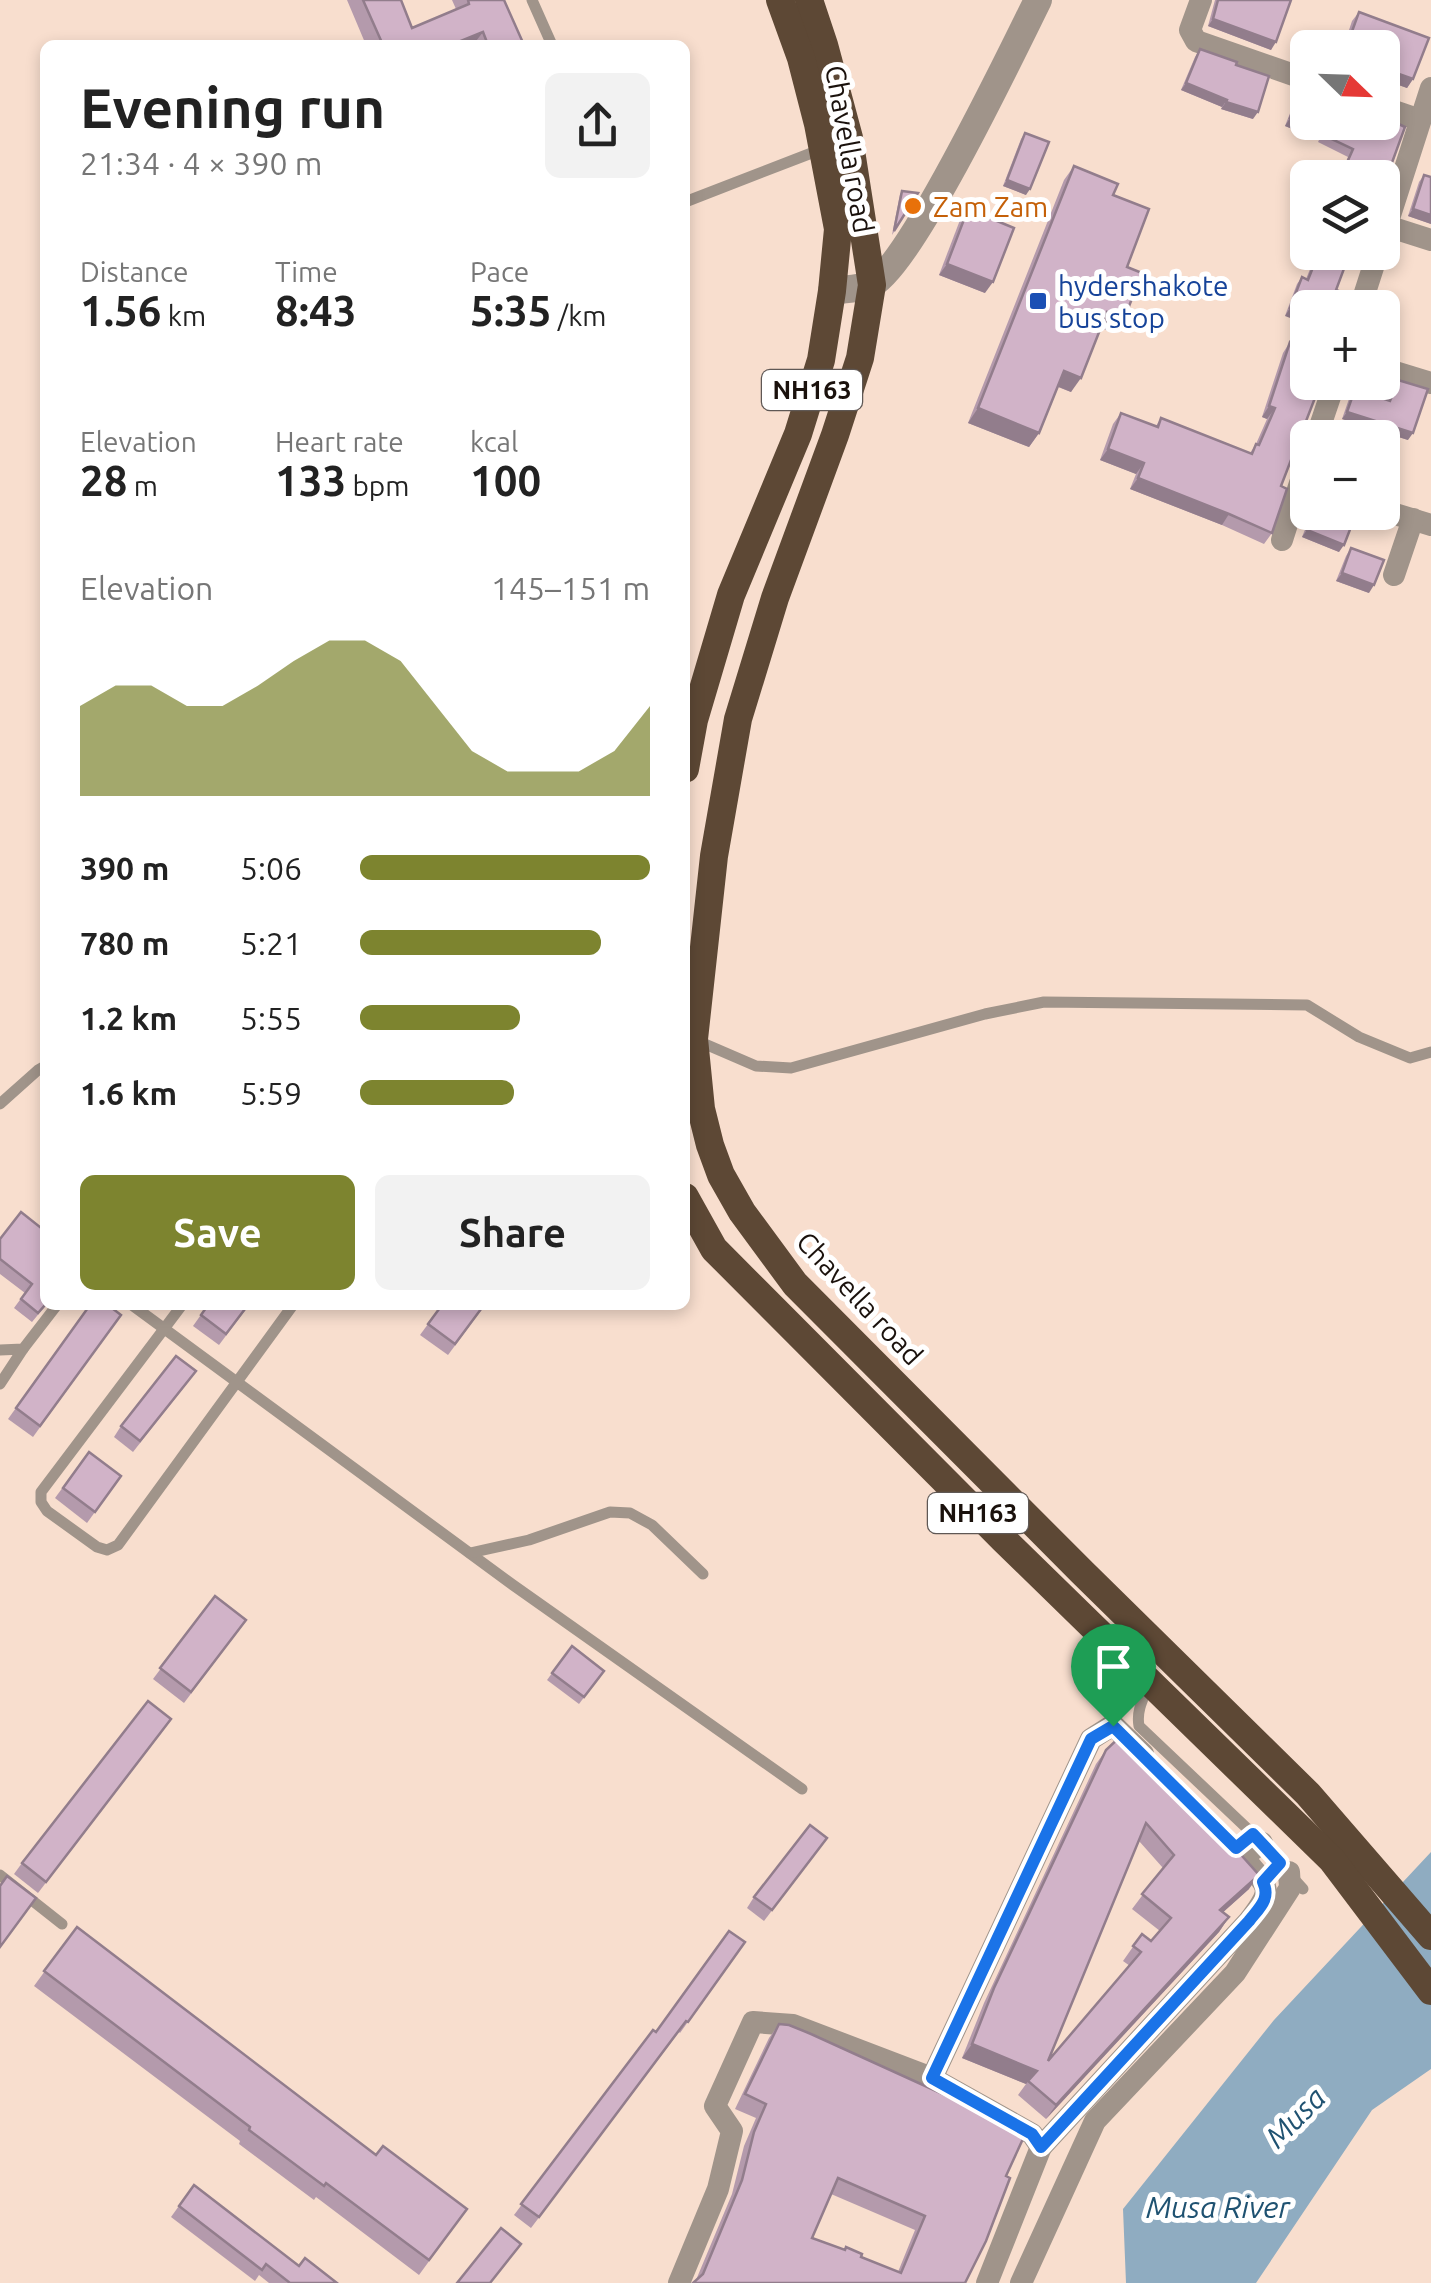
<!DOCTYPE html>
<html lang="en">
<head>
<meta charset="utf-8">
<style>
  :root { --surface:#fff; --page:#f2f2f2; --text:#222; --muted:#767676; --accent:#7d842f }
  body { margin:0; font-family:Ubuntu,sans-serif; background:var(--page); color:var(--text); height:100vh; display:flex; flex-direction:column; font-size:38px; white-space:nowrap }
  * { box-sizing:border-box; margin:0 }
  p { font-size:32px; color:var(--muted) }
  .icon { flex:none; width:55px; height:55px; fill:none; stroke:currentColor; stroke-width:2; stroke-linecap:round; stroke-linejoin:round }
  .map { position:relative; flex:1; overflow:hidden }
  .drawer { position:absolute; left:40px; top:40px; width:650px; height:1270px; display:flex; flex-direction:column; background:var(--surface); border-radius:15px; box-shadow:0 5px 15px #0003 }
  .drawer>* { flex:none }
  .needle { width:65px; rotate:113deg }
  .controls { position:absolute; left:1290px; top:30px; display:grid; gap:20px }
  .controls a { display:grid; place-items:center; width:110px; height:110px; border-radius:15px; background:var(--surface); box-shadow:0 5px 15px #0003; font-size:50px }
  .pin { position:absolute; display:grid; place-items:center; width:85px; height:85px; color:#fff; margin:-102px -42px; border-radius:50% 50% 50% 0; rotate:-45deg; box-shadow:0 0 10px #0007 }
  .pin .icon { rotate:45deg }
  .round { display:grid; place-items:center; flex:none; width:105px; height:105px; border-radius:15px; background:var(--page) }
  .headline { display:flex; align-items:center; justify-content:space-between; height:170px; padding:0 40px }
  h1 { font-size:55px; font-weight:700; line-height:75px }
  .metrics { display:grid; grid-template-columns:repeat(3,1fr); gap:15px; height:170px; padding:10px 40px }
  .metrics div { display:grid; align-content:center }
  .metrics b { font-size:42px; font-weight:700 }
  .metrics small { font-size:28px; font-weight:400 }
  .metrics p { font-size:28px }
  .chart { height:280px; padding:20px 40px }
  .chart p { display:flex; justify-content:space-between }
  .chart svg { width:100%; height:180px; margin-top:10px; fill:var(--accent); opacity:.7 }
  .button { display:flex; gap:20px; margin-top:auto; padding:20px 40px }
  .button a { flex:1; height:115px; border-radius:15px; background:var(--accent); color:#fff; font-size:40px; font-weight:700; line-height:115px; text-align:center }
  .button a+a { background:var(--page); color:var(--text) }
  ul { padding:0 40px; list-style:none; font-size:32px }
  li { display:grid; grid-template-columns:160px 120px 1fr; align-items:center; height:75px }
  li i { height:25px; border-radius:12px; background:var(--accent) }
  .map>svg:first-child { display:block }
  .water { fill:#8facc1 }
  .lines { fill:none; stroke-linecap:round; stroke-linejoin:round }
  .service { stroke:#a0948a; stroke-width:11 }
  .minor { stroke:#a0948a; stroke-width:22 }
  .tertiary { stroke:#a0948a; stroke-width:28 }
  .trunk { stroke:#5d4835; stroke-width:28 }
  .wall { fill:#b49aac; fill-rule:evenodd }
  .shaded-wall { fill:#927d8c }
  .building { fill:#d1b3c8; stroke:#927d8c; stroke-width:2.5; fill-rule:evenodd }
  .route-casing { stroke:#fff; stroke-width:20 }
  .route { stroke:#1a73e8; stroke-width:12 }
  .food-dot { fill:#e8710a; stroke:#fff; stroke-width:4 }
  .transit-dot { fill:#1a4fb4; stroke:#fff; stroke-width:4 }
  .labels { text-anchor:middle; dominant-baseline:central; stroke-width:10; stroke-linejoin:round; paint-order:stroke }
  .shield { fill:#fff; stroke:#5f5855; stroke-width:2.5 }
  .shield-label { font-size:25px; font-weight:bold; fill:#1a110c }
  .street-label { font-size:28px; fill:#1a110c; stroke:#fff }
  .food-label { font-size:28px; fill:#c56008; stroke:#fff; text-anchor:start }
  .transit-label { font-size:28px; fill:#164399; stroke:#fff; text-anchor:start }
  .water-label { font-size:30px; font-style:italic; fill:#1f5271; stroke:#fff }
</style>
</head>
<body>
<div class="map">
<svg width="1431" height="2283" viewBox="0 0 1431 2283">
  <rect width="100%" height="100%" fill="#f8dece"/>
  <!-- water -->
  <path class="water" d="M1431,1852V2069L1372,2110L1256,2283H1126L1123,2209L1274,2020Z"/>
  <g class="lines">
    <!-- service -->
    <g class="service">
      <path d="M532,0L552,45"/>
      <path d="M685,202L822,149"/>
      <path d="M698,1041L756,1066L791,1068L985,1014L1044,1002L1307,1005L1359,1037L1410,1058L1431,1052"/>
      <path d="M0,1104L38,1070L45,1066"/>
      <path d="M132,1305L513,1585L802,1789"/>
      <path d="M182,1305L41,1492V1502L47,1511L97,1547L107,1550L118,1545L293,1305"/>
      <path d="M0,1350L23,1349L57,1305"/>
      <path d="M0,1384L23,1349"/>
      <path d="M470,1553L529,1540L610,1512L630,1513L652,1525L703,1574"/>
      <path d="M1150,1682C1144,1697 1136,1710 1139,1726L1253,1834L1303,1889"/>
      <path d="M0,1875L62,1924"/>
    </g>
    <!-- minor -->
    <g class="minor">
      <path d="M1201,0L1190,30L1196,41L1308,80"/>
      <path d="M1382,107L1420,120"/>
      <path d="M1387,226L1431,240"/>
      <path d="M1382,240L1431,88"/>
      <path d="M1360,308L1378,252"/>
      <path d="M1382,368L1431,383"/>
      <path d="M1316,438L1335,382"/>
      <path d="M1382,510L1431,525"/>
      <path d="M1282,540L1300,483"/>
      <path d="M1394,575L1413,519"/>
      <path d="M932,2078L1091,1739L1113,1725L1143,1754"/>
      <path d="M679,2283L718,2189L732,2131L715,2106L753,2022L793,2025L932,2078L1032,2134L1041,2147L1249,1921C1275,1887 1269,1889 1243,1857L1262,1843"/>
      <path d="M987,2283L1041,2147"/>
      <path d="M1021,2283L1095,2121L1235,1973L1290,1888L1289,1872"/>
    </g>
    <!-- tertiary -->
    <path class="tertiary" d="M832,291C844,289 860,289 870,285C909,269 1014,48 1038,0"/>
    <!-- trunk -->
    <g class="trunk">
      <path d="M809,0L824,45L849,138L872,285L860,358L835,435L775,598L738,719L714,856L694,1039L701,1109L710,1145L721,1175L742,1212L795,1284L1082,1572L1308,1794L1431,1936"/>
      <path d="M685,769L694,720L731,595L798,434L821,360L832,291L838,229L818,124L801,58L780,0"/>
      <path d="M685,1197L714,1249L1004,1540L1332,1860L1431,1991"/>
    </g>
  </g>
  <!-- wall -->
  <g class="wall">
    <path d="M347,0H401L412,28L456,9L452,0H504L524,45H366Z"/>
    <path d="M1215,0H1291L1271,50L1208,26Z"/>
    <path d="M1359,12L1429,38L1413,79L1407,88L1382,79V48H1343L1352,21Z"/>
    <path d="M1200,49L1236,65L1253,119L1221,109L1222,107L1181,90L1195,57Z"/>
    <path d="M1303,86L1382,122V178H1339L1348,157L1318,142L1319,140L1285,126L1298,93Z"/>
    <path d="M1025,133L1026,195L1003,186L1021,139Z"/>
    <path d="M1074,166L1113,195L1127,267L1124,319L1114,333L1101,328L1071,392L1058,387L1039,433L1029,447L968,423L1064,180Z"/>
    <path d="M1424,175L1431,224L1408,216L1419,182Z"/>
    <path d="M902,191L918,193L892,235L900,194Z"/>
    <path d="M968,209L985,293L939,275L960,220Z"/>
    <path d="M1317,252H1335L1336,290L1285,316L1297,284L1302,277L1306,279Z"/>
    <path d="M1290,342L1320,391L1314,400L1281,486L1272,533L1264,544L1222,525L1130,489L1136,474L1100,460L1113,424L1121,413L1156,426L1161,418L1250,453L1256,444L1267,419L1262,417L1283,353Z"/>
    <path d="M1398,380L1408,440L1342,419L1350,396L1355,389L1388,400L1393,387Z"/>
    <path d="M1312,512H1351L1339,552L1302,537Z"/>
    <path d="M1351,548L1369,593L1336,581L1346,556Z"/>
    <path d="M45,1231L46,1305L32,1322L14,1308L25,1293L0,1274V1239Z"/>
    <path d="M90,1305L121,1315L33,1437L8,1419Z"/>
    <path d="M208,1305H249L219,1345L193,1326Z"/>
    <path d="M442,1305H485L448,1355L420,1335Z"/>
    <path d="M188,1382L133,1452L114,1437L121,1426Z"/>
    <path d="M89,1452L121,1476L87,1523L55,1498Z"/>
    <path d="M215,1596L246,1620L184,1703L153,1679Z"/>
    <path d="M572,1646L604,1671L579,1704L547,1680Z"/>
    <path d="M163,1730L38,1893L14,1874L22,1863Z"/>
    <path d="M1106,1750L1249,1889L1223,1912L1229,1917L1219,1932L1046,2119L1018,2095L1026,2084L962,2058L984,2003L1096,1764ZM1139,1841L1163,1868L1132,1909L1160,1931L1151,1941L1142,1934L1123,1961L1130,1966L1048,2061Z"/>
    <path d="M827,1838L764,1921L747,1908L754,1897Z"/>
    <path d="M77,1927L376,2155L467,2209L419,2275L316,2197L314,2200L239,2144L240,2141L34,1986Z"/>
    <path d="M745,1942L680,2033L679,2032L531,2228L514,2215L653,2030L656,2032Z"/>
    <path d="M779,2024L1006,2176L965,2283L696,2280L732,2194L744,2146L756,2118L735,2109L769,2038ZM831,2194L915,2230L898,2272L812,2238Z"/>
    <path d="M194,2185L299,2266L337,2283H269L259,2275L255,2281L171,2217Z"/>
  </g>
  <!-- shaded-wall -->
  <g class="shaded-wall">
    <path d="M1213,19L1276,42L1271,50L1208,26Z"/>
    <path d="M483,32L473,45H451Z"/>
    <path d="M1382,68L1413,79L1407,88L1382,79Z"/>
    <path d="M1186,83L1227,100L1222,107L1181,90Z"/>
    <path d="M1226,102L1258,112L1253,119L1221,109Z"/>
    <path d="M1290,118L1324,133L1319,140L1285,126Z"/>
    <path d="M1007,180L1030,189L1026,195L1003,186Z"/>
    <path d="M1413,209L1431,215V224L1408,216Z"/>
    <path d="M947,264L993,282L985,293L939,275Z"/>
    <path d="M1290,308L1308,315V325L1285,316Z"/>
    <path d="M1107,312L1124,319L1114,333L1097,326Z"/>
    <path d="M1064,371L1081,378L1071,392L1054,385Z"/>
    <path d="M1269,406L1275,408L1267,419L1262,417Z"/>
    <path d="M978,408L1039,433L1029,447L968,423Z"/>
    <path d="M1347,412L1413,433L1408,440L1342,419Z"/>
    <path d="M1108,449L1144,463L1136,474L1100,460Z"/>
    <path d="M1138,478L1229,514L1222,525L1130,489Z"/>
    <path d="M1307,530L1344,545L1339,552L1302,537Z"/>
    <path d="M1342,573L1374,585L1369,593L1336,581Z"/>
    <path d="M1259,1875L1249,1889L1210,1924L1220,1910Z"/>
    <path d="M1229,1917L1219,1932L1046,2119L1056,2105Z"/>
    <path d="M972,2044L1037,2071L1026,2084L962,2058Z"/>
  </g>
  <!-- building -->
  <g class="building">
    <path d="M363,0H401L412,28L469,4L468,0H504L524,45H488L483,32L451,45H383Z"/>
    <path d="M1218,0H1291L1276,42L1213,19Z"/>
    <path d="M1359,12L1429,38L1413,79L1382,68V48H1346Z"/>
    <path d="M1200,49L1237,62L1236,65L1269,76L1258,112L1226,102L1227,100L1186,83Z"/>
    <path d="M1303,86L1308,87V122H1382V116L1405,127L1382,190V178H1351L1342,174L1353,149L1323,135L1324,133L1290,118Z"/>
    <path d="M1025,133L1049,142L1030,189L1007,180Z"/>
    <path d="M1074,166L1118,184L1113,195L1149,209L1127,267L1142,273L1124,319L1107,312L1081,378L1064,371L1039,433L978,408Z"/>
    <path d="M1424,175L1431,177V215L1413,209Z"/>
    <path d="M902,191L918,193L894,231Z"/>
    <path d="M968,209L1014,228L993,282L947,264Z"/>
    <path d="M1319,252H1335L1348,258L1336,290L1346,294L1341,308H1308V315L1290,308L1302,277L1308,280Z"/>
    <path d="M1290,342L1308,349V382H1323L1320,391L1318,390L1281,486L1287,489L1272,533L1229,514L1138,478L1144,463L1108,449L1121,413L1158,427L1161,418L1252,454L1256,444L1259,445L1275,408L1269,406Z"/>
    <path d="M1398,380L1428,389L1413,433L1347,412L1355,389L1390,401Z"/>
    <path d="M1314,512H1351L1356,514L1344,545L1307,530Z"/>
    <path d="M1351,548L1384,560L1374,585L1342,573Z"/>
    <path d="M21,1212L45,1231V1305L38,1313L21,1299L32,1284L0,1259V1239Z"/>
    <path d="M90,1305H108L121,1315L40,1426L16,1408Z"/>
    <path d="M208,1305H248L226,1334L201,1315Z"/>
    <path d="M442,1305H484L455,1344L428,1324Z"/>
    <path d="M176,1356L196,1371L140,1441L121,1426Z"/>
    <path d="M89,1452L121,1476L95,1512L63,1488Z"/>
    <path d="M215,1596L246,1620L191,1692L160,1668Z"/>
    <path d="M572,1646L604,1671L584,1697L552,1673Z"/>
    <path d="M148,1701L171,1719L46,1882L22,1863Z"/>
    <path d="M1124,1733L1209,1819L1259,1875L1220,1910L1229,1917L1056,2105L1028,2081L1037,2071L972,2044L994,1988L1106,1750ZM1146,1823L1174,1855L1142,1894L1171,1918L1151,1941L1142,1934L1133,1946L1141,1952L1048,2061Z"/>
    <path d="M810,1825L827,1838L772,1910L754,1897Z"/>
    <path d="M7,1876L36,1898L0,1947V1886Z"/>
    <path d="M77,1927L376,2155L383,2146L467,2209L429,2260L326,2183L324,2186L249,2130L250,2127L44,1971Z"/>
    <path d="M729,1931L745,1942L688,2022L686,2021L539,2217L521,2204L653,2030L656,2032Z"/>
    <path d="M779,2024L789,2025L811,2034L967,2105L968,2103L1027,2130L1006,2176L1010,2178L986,2241L965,2283H693L703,2274L742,2180L754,2132L766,2104L745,2094ZM838,2178L925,2216L901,2273L861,2257L862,2254L846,2247L845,2250L812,2238Z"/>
    <path d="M194,2185L299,2266L305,2258L337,2283H290L266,2264L262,2270L179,2206Z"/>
    <path d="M501,2228L521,2244L490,2283H457Z"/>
  </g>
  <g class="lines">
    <!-- route casing -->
    <g class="route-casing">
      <path id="route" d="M1113,1726L1236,1848L1253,1834L1280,1863L1263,1882C1271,1899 1259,1908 1249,1921L1041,2147L1032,2134L932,2078L1091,1739Z"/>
    </g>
    <!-- route -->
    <use href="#route" class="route"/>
  </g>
  <!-- markers -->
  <circle class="food-dot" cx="913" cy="206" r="10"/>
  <rect class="transit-dot" x="1028" y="291" width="20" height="20" rx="5"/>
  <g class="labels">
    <!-- shield labels -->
    <g class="shield">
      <rect x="762" y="370" width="100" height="40" rx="8"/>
      <rect x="928" y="1493" width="100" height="40" rx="8"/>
    </g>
    <g class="shield-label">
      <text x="812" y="390">NH163</text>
      <text x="978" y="1513">NH163</text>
    </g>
    <!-- street labels -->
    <g class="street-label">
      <text transform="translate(850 149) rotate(80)">Chavella road</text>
      <text transform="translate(860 1298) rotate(47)">Chavella road</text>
    </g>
    <!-- food labels -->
    <g class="food-label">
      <text x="933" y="206">Zam Zam</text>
    </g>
    <!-- transit labels -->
    <g class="transit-label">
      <text x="1058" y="285">hydershakote<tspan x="1058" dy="32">bus stop</tspan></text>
    </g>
    <!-- water labels -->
    <g class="water-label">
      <text transform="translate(1295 2117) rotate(-45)">Musa</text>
      <text x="1218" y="2207">Musa River</text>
    </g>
  </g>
</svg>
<div class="controls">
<a><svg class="needle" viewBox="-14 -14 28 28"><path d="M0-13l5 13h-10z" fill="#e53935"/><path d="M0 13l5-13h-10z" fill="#767676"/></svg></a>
<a><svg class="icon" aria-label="layers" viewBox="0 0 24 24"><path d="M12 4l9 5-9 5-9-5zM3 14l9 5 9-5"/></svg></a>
<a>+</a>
<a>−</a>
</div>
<div class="pin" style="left:1113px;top:1726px;background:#1e9e55"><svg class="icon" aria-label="arrive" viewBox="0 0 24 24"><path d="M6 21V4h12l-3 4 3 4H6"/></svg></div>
<section class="drawer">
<div class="headline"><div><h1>Evening run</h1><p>21:34 · 4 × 390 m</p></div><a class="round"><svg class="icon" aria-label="share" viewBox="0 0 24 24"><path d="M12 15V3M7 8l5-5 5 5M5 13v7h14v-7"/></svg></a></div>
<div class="metrics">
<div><p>Distance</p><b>1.56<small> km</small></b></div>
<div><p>Time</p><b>8:43</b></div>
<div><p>Pace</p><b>5:35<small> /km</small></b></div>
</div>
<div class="metrics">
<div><p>Elevation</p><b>28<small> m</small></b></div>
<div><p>Heart rate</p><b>133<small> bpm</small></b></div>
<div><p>kcal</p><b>100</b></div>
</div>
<div class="chart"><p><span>Elevation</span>145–151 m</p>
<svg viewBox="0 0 160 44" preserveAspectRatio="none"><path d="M0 44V22L10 17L20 17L30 22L40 22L50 17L60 11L70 6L80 6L90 11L100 22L110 33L120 38L130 38L140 38L150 33L160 22V44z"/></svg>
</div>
<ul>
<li><b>390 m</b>5:06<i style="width:100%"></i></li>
<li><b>780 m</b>5:21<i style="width:83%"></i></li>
<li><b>1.2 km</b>5:55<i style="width:55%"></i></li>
<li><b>1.6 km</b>5:59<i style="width:53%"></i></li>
</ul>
<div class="button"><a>Save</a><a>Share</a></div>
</section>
</div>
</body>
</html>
